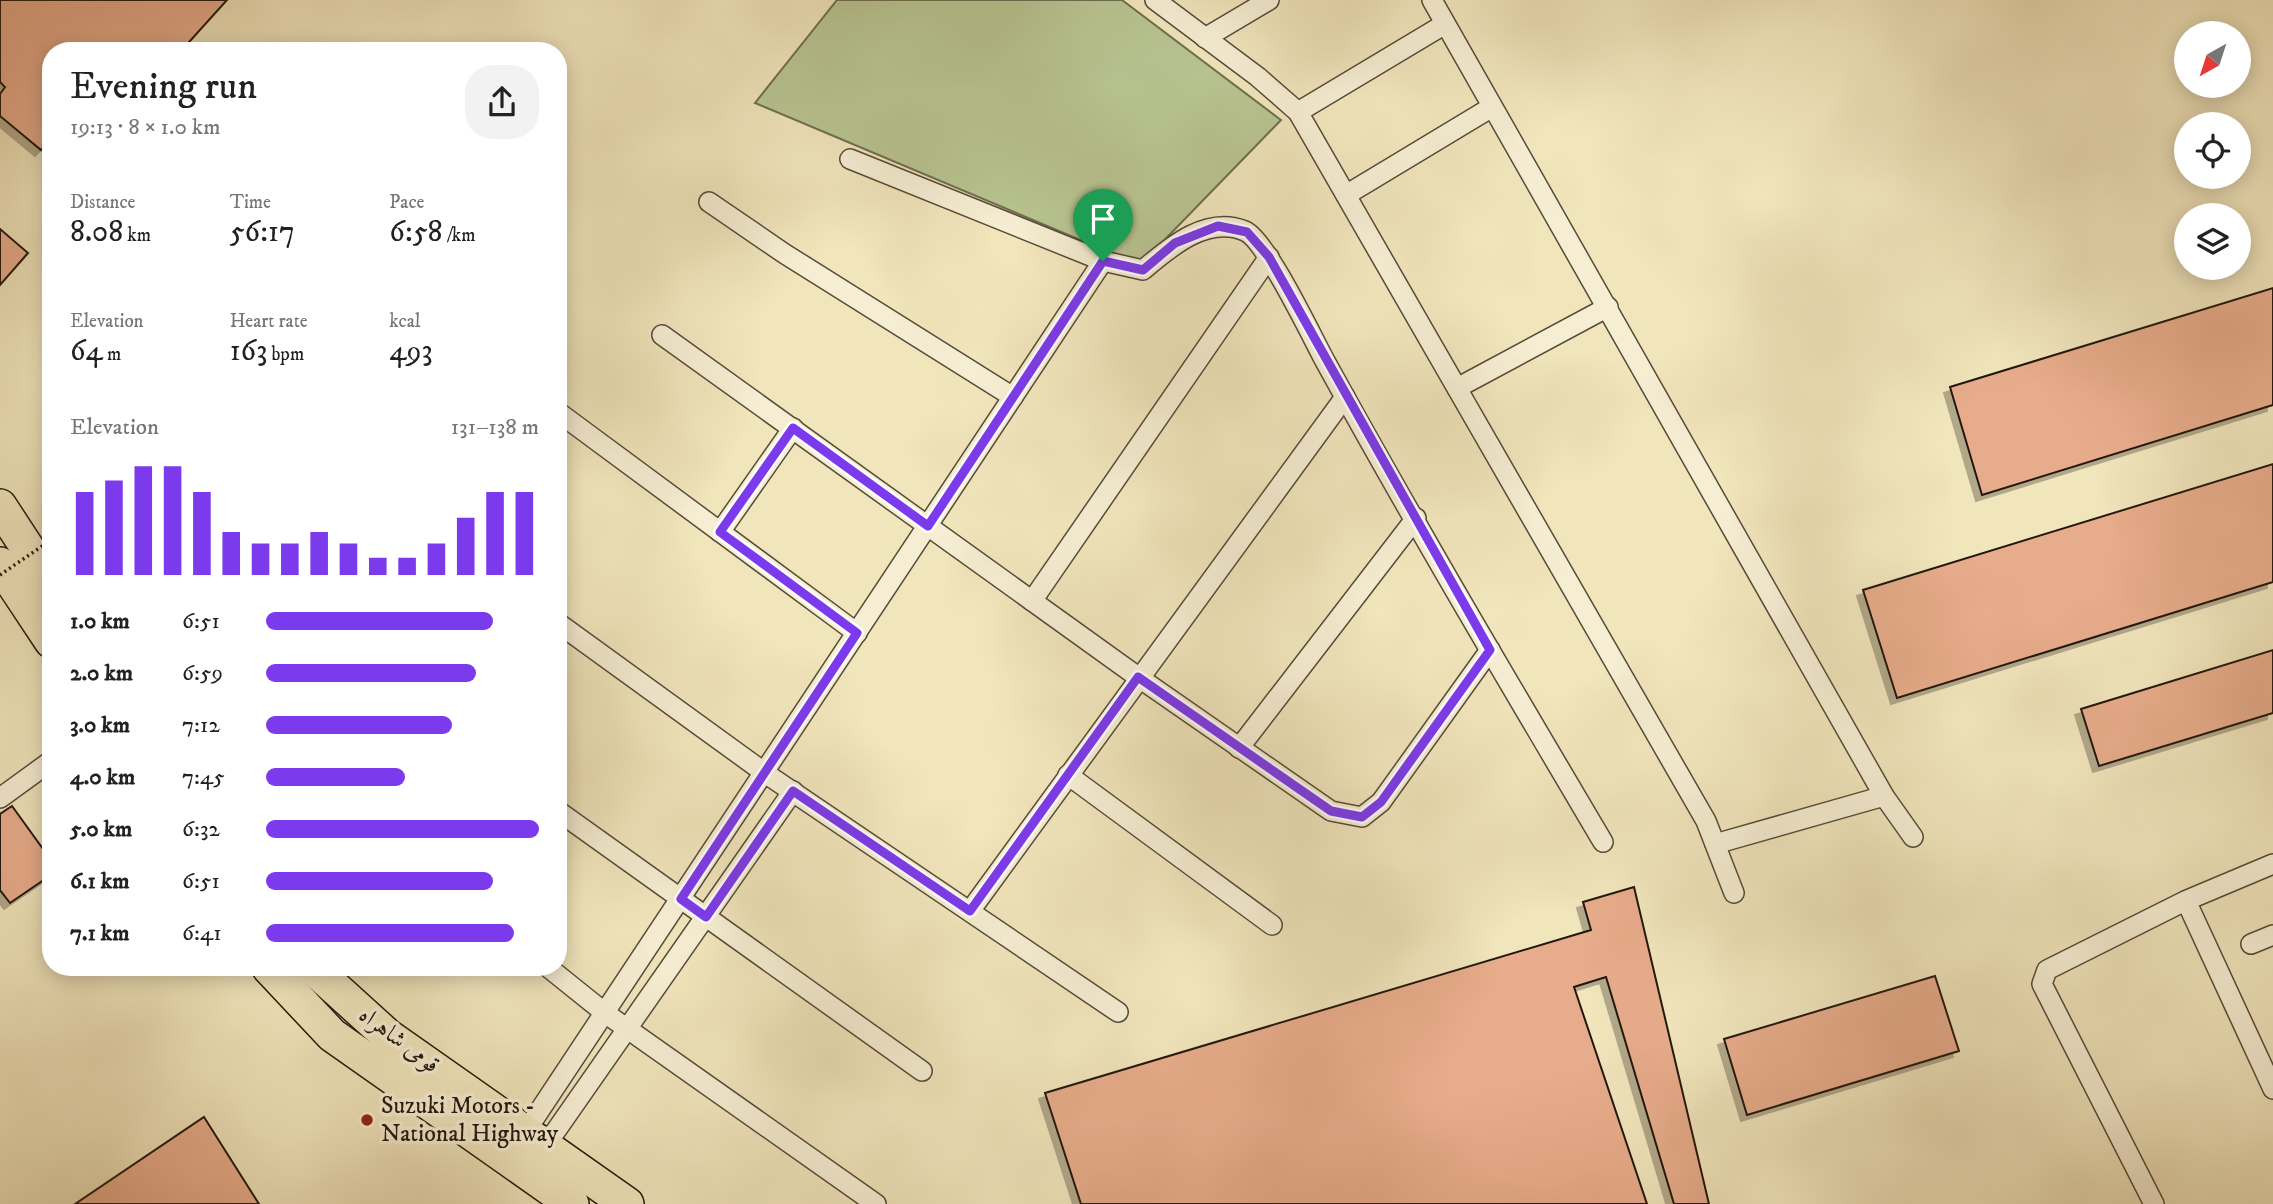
<!DOCTYPE html>
<html lang="en">
<head>
<meta charset="utf-8">
<style>
  :root { --surface:#fff; --page:#f2f2f2; --text:#222; --muted:#767676; --accent:#7c3aed }
  body { margin:0; font-family:"IM FELL DW Pica",Amiri,serif; background:var(--page); color:var(--text); height:100vh; display:flex; flex-direction:column; font-size:26px; white-space:nowrap }
  * { box-sizing:border-box; margin:0 }
  p { font-size:23px; color:var(--muted) }
  .icon { flex:none; width:38px; height:38px; fill:none; stroke:currentColor; stroke-width:2; stroke-linecap:round; stroke-linejoin:round }
  .map { position:relative; flex:1; overflow:hidden }
  .drawer { position:absolute; left:42px; top:42px; width:525px; height:934px; display:flex; flex-direction:column; background:var(--surface); border-radius:28px; box-shadow:0 4px 18px #0003 }
  .drawer>* { flex:none }
  .needle { width:46px; rotate:219deg }
  .tools { position:absolute; left:2174px; top:21px; display:grid; gap:14px }
  .tools a { display:grid; place-items:center; width:77px; height:77px; border-radius:50%; background:var(--surface); box-shadow:0 4px 18px #0003; font-size:35px }
  .pin { position:absolute; display:grid; place-items:center; width:60px; height:60px; color:#fff; margin:-72px -30px; border-radius:50% 50% 50% 0; rotate:-45deg; box-shadow:0 0 7px #0007 }
  .pin .icon { rotate:45deg }
  .round { display:grid; place-items:center; flex:none; width:74px; height:74px; border-radius:28px; background:var(--page) }
  .headline { display:flex; align-items:center; justify-content:space-between; height:119px; padding:0 28px }
  h1 { font-size:38px; font-weight:600; line-height:52px }
  .stats { display:grid; grid-template-columns:repeat(3,1fr); gap:10px; height:119px; padding:7px 28px }
  .stats div { display:grid; align-content:center }
  .stats b { font-size:30px; font-weight:600 }
  .stats small { font-size:19px; font-weight:400 }
  .stats p { font-size:19px }
  .chart { height:196px; padding:14px 28px }
  .chart p { display:flex; justify-content:space-between }
  .chart svg { width:100%; height:126px; margin-top:7px; stroke:var(--accent); stroke-width:6 }
  ul { padding:0 28px; list-style:none; font-size:23px }
  li { display:grid; grid-template-columns:112px 84px 1fr; align-items:center; height:52px }
  li i { height:18px; border-radius:9px; background:var(--accent) }
  .map>svg:first-child { display:block }
  .green { fill:#b8c592; stroke:#6e6e4f; stroke-width:2 }
  .building { fill:#e7ac8b; stroke:#23180c; stroke-width:2; filter:url(#shadow) }
  .lines { fill:none; stroke-linecap:round; stroke-linejoin:round }
  .minor-casing { stroke:#564b38; stroke-width:22 }
  .trunk-casing { stroke:#23180c; stroke-width:36 }
  .minor { stroke:#f6eed3; stroke-width:19 }
  .trunk { stroke:#f1e5bc; stroke-width:33 }
  .path-bridge { stroke:#23180c; stroke-width:3.5; stroke-dasharray:2 3.5; stroke-linecap:butt }
  .route-casing { stroke:#fff; stroke-width:14 }
  .route { stroke:#7c3aed; stroke-width:9 }
  .poi-dot { fill:#8f2418; stroke:#f6eed3; stroke-width:2.5 }
  .labels { text-anchor:middle; dominant-baseline:central; stroke-width:7; stroke-linejoin:round; paint-order:stroke }
  .street-label { font-size:24px; fill:#23180c; stroke:#f6eed3 }
  .poi-label { font-size:24px; fill:#23180c; stroke:#f6eed3; text-anchor:start }
</style>
</head>
<body>
<div class="map">
<svg width="2273" height="1204" viewBox="0 0 2273 1204">
  <defs>
    <filter id="shadow"><feDropShadow dx="-6" dy="6" stdDeviation="0" flood-color="#0004"/></filter>
  </defs>
  <rect width="100%" height="100%" fill="#f1e5bc"/>
  <filter id="stains"><feTurbulence type="fractalNoise" baseFrequency=".00286" numOctaves="4"/><feColorMatrix values="0 0 0 0 .2 0 0 0 0 .09 0 0 0 0 .02 0 0 0 .5 -.17"/></filter>
  <radialGradient id="worn" r=".72"><stop offset=".6" stop-color="#630" stop-opacity="0"/><stop offset="1" stop-color="#630" stop-opacity=".3"/></radialGradient>
  <!-- green -->
  <path class="green" d="M837,0H1122L1281,120L1146,259L1128,260L755,103Z"/>
  <!-- building -->
  <g class="building">
    <path d="M0,0H227L181,51H51V139L41,150L0,116V94L5,87L0,82Z"/>
    <path d="M0,229L28,253L0,285Z"/>
    <path d="M2273,288V405L1982,495L1950,387Z"/>
    <path d="M2273,464V582L1897,698L1863,590Z"/>
    <path d="M2273,650V713L2099,766L2081,709Z"/>
    <path d="M12,806L51,860V875L10,903L0,890V814Z"/>
    <path d="M1634,887L1709,1204H1674L1606,977L1574,987L1647,1204H1081L1045,1093L1591,930L1583,902Z"/>
    <path d="M1935,976L1959,1051L1747,1115L1724,1039Z"/>
    <path d="M204,1117L259,1204H75Z"/>
  </g>
  <g class="lines">
    <!-- minor casing -->
    <g class="minor-casing">
      <g id="minor">
        <path d="M1155,0L1258,77L1298,112L1706,821L1734,893"/>
        <path d="M1432,0L1884,796L1913,837"/>
        <path d="M1205,38L1269,0"/>
        <path d="M1298,112L1445,24"/>
        <path d="M850,159L1103,261L1143,270C1170,247 1207,215 1245,231C1266,240 1312,337 1325,361C1414,523 1509,683 1603,842"/>
        <path d="M1346,195L1492,107"/>
        <path d="M709,202L785,254L1013,397"/>
        <path d="M662,335L1138,677L1331,811L1362,817L1381,802L1490,650"/>
        <path d="M1457,388L1608,307"/>
        <path d="M558,412L857,633"/>
        <path d="M720,532L793,428"/>
        <path d="M1032,601L1269,257"/>
        <path d="M558,623L765,773L1118,1012"/>
        <path d="M1239,748L1416,518"/>
        <path d="M1068,775L1272,925"/>
        <path d="M0,798L51,761"/>
        <path d="M558,811L922,1071"/>
        <path d="M1715,844L1884,796"/>
        <path d="M2188,905L2273,1089"/>
        <path d="M970,911L1345,397"/>
        <path d="M2251,944L2273,935"/>
        <path d="M549,968L605,1013L876,1204"/>
        <path d="M526,1131L1103,261"/>
        <path d="M546,1145L793,791"/>
        <path d="M2154,1204L2042,984L2047,970L2185,901L2273,864"/>
      </g>
    </g>
    <!-- trunk casing -->
    <g class="trunk-casing">
      <g id="trunk">
        <path d="M0,506L51,584"/>
        <path d="M0,564L51,641"/>
        <path d="M269,968L332,1035L572,1204"/>
        <path d="M313,968L388,1036L627,1204"/>
      </g>
    </g>
    <!-- minor -->
    <use href="#minor" class="minor"/>
    <!-- trunk -->
    <use href="#trunk" class="trunk"/>
    <!-- path-bridge -->
    <path class="path-bridge" d="M0,575L51,540"/>
  </g>
  <g class="lines">
    <!-- route casing -->
    <g class="route-casing">
      <path id="route" d="M1218,226L1247,232L1269,257L1490,650L1381,802L1362,817L1331,811L1138,677L970,911L793,791L706,917L681,899L857,633L720,532L793,428L928,526L1103,261L1143,270L1175,243Z"/>
    </g>
    <!-- route -->
    <use href="#route" class="route"/>
  </g>
  <!-- markers -->
  <circle class="poi-dot" cx="367" cy="1120" r="7"/>
  <g class="labels">
    <!-- street labels -->
    <g class="street-label">
      <text transform="translate(399 1040) rotate(37)">قومی شاہراہ</text>
    </g>
    <!-- poi labels -->
    <g class="poi-label">
      <text x="381" y="1106">Suzuki Motors -<tspan x="381" dy="28">National Highway</tspan></text>
    </g>
  </g>
  <rect width="100%" height="100%" filter="url(#stains)"/>
  <rect width="100%" height="100%" fill="url(#worn)"/>
</svg>
<div class="tools">
<a><svg class="needle" viewBox="-14 -14 28 28"><path d="M0-13l5 13h-10z" fill="#e53935"/><path d="M0 13l5-13h-10z" fill="#767676"/></svg></a>
<a><svg class="icon" aria-label="locate" viewBox="0 0 24 24"><circle cx="12" cy="12" r="6"/><path d="M12 2v4M12 18v4M2 12h4M18 12h4"/></svg></a>
<a><svg class="icon" aria-label="layers" viewBox="0 0 24 24"><path d="M12 4l9 5-9 5-9-5zM3 14l9 5 9-5"/></svg></a>
</div>
<div class="pin" style="left:1103px;top:261px;background:#1e9e55"><svg class="icon" aria-label="arrive" viewBox="0 0 24 24"><path d="M6 21V4h12l-3 4 3 4H6"/></svg></div>
<section class="drawer">
<div class="headline"><div><h1>Evening run</h1><p>19:13 · 8 × 1.0 km</p></div><a class="round"><svg class="icon" aria-label="share" viewBox="0 0 24 24"><path d="M12 15V3M7 8l5-5 5 5M5 13v7h14v-7"/></svg></a></div>
<div class="stats">
<div><p>Distance</p><b>8.08<small> km</small></b></div>
<div><p>Time</p><b>56:17</b></div>
<div><p>Pace</p><b>6:58<small> /km</small></b></div>
</div>
<div class="stats">
<div><p>Elevation</p><b>64<small> m</small></b></div>
<div><p>Heart rate</p><b>163<small> bpm</small></b></div>
<div><p>kcal</p><b>493</b></div>
</div>
<div class="chart"><p><span>Elevation</span>131–138 m</p>
<svg viewBox="0 0 160 44" preserveAspectRatio="none"><path d="M5 44V15M15 44V11M25 44V6M35 44V6M45 44V15M55 44V29M65 44V33M75 44V33M85 44V29M95 44V33M105 44V38M115 44V38M125 44V33M135 44V24M145 44V15M155 44V15"/></svg>
</div>
<ul>
<li><b>1.0 km</b>6:51<i style="width:83%"></i></li>
<li><b>2.0 km</b>6:59<i style="width:77%"></i></li>
<li><b>3.0 km</b>7:12<i style="width:68%"></i></li>
<li><b>4.0 km</b>7:45<i style="width:51%"></i></li>
<li><b>5.0 km</b>6:32<i style="width:100%"></i></li>
<li><b>6.1 km</b>6:51<i style="width:83%"></i></li>
<li><b>7.1 km</b>6:41<i style="width:91%"></i></li>
</ul>
</section>
</div>
</body>
</html>
